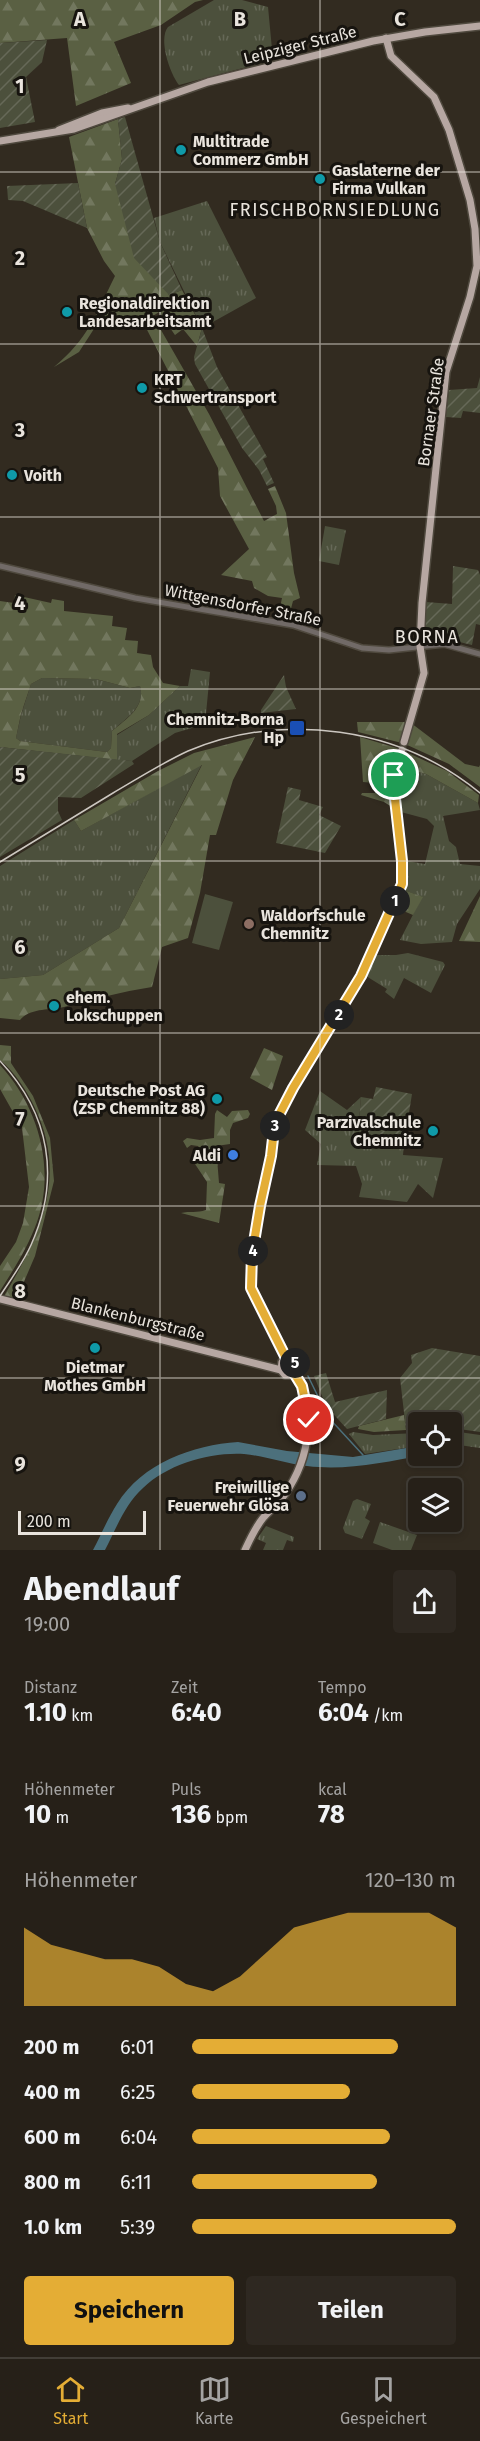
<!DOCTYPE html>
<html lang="de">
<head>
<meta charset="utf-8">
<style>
  :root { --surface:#262018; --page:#2e2821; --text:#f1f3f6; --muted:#a4a3a2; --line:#423e37; --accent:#e4ad35 }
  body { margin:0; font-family:"Fira Sans",sans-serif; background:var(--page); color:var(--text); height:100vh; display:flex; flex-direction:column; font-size:22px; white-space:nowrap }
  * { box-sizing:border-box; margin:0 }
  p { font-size:20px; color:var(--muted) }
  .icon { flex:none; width:33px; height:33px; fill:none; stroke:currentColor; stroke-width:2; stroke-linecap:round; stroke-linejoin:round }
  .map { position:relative; height:1550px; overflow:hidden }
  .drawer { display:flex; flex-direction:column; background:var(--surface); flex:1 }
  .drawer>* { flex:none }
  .buttons { position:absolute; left:408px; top:1412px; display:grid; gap:12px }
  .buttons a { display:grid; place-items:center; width:54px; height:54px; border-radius:6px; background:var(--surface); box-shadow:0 3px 9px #0003,0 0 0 2px var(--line); font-size:30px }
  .scale { position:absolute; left:18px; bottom:15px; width:128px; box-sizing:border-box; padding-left:6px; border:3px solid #e9e4dd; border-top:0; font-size:16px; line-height:21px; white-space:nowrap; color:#e9e4dd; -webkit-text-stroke:4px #17140f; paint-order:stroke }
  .pin { position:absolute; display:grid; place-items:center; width:51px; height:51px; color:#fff; margin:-26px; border:3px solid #fff; border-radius:50%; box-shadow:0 2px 6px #0007 }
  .km { position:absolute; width:30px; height:30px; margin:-15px; border-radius:50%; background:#222; color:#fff; font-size:16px; line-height:30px; text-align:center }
  .round { display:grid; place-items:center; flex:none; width:63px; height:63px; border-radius:6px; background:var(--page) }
  .overview { display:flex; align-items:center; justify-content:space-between; height:102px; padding:0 24px }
  h1 { font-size:33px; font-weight:700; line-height:45px }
  .metrics { display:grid; grid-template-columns:repeat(3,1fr); gap:9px; height:102px; padding:6px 24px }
  .metrics div { display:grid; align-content:center }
  .metrics b { font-size:26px; font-weight:700 }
  .metrics small { font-size:16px; font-weight:400 }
  .metrics p { font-size:16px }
  .chart { height:168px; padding:12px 24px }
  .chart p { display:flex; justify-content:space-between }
  .chart svg { width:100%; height:108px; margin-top:6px; fill:var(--accent); opacity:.7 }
  .action { display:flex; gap:12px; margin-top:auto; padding:12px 24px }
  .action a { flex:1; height:69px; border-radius:6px; background:var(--accent); color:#111; font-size:24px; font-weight:700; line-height:69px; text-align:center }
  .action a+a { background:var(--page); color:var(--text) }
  ul { padding:0 24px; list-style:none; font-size:20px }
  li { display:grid; grid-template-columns:96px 72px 1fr; align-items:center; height:45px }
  li i { height:15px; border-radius:8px; background:var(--accent) }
  .dock { display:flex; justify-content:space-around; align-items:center; height:84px; border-top:2px solid var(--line); background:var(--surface); font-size:16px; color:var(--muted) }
  .dock a { display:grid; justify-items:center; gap:3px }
  .dock .active { color:var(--accent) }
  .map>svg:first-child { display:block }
  .grass { fill:url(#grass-tufts) }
  .forest { fill:url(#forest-firs); fill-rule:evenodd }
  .park { fill:#4c503c }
  .garden { fill:url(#garden-furrows) }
  .water { fill:#4c707c }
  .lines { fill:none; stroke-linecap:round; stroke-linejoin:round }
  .stream { stroke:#4c707c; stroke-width:1.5 }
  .minor-casing { stroke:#4f493e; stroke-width:8 }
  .major-casing { stroke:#4f493e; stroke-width:10 }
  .minor { stroke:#716a67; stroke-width:5 }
  .major { stroke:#b6a7a2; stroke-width:7 }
  .rail { stroke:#ccc7c0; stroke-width:1.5 }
  .route-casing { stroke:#fff; stroke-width:12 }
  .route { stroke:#e4ad35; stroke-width:8 }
  .grid { fill:none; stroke:#e9e4dd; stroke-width:1.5; stroke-opacity:0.55 }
  .culture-dot { fill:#0f9aa8; stroke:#17140f; stroke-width:2 }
  .transit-dot { fill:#1a4fb4; stroke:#17140f; stroke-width:2 }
  .education-dot { fill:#8d6e63; stroke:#17140f; stroke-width:2 }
  .shop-dot { fill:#3f7fe0; stroke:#17140f; stroke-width:2 }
  .service-dot { fill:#5c6f8a; stroke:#17140f; stroke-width:2 }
  .labels { text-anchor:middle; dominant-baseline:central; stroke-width:6; stroke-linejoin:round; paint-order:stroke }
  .street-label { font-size:16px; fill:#e9e4dd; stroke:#17140f }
  .poi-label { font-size:16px; font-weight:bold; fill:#e9e4dd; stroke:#17140f; text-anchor:start }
  .neighbourhood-label { font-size:18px; letter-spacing:1.5px; fill:#e9e4dd; stroke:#17140f }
  .grid-label { font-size:20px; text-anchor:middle; font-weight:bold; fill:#e9e4dd; stroke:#17140f; stroke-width:6; stroke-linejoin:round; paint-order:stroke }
</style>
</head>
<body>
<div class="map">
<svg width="480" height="1550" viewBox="0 0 480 1550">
  <defs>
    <pattern id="grass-tufts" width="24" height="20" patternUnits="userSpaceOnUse" patternTransform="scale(1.5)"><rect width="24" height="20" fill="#4c503c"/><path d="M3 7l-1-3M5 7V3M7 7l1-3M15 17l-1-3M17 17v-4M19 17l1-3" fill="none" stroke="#666958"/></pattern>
    <pattern id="forest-firs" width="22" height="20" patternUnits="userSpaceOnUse" patternTransform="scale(1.5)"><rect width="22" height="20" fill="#5a6043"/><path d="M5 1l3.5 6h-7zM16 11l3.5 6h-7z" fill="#72775e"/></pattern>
    <pattern id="garden-furrows" width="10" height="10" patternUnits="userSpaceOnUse" patternTransform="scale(1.5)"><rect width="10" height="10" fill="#4c503c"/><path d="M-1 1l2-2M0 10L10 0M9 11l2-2" fill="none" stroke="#666958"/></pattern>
  </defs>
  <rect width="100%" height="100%" fill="#322b20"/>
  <!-- grass -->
  <g class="grass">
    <path d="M214,0H242L268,7L273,60L179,85C170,74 158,39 168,27Z"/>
    <path d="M207,201L256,298L202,328L160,242L154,218Z"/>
    <path d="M325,526L346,530L339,565L319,561Z"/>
    <path d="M191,669L210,672L205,724L175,733L132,761L117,760V735L149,715L180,686H188Z"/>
    <path d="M42,678L96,679L130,688L140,686C146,707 126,718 112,731L111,748L107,752L20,741L16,738L21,715L31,684Z"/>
    <path d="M202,764L119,928L43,975L0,979V866L74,820L81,831Z"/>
    <path d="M403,768L426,774L478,803L480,810L443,816L449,841L456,847L460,864L480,866V889L457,924L452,942L421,944L400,940L422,897L404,890L407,879V861L425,864L434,826L427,819L401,812L400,779Z"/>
    <path d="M408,953L443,962L445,965L431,993L404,978L394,999L385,992L387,989L366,976L374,955H396Z"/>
    <path d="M320,1091L347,1110L361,1097L358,1132L365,1139L404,1144L403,1155L443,1158L433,1198L418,1184L407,1202L359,1197L362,1184L356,1166L317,1165L321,1144L305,1130Z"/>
    <path d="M452,1431L480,1435V1448L452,1444Z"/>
    <path d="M353,1432L373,1435L418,1433V1446L365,1454L349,1434Z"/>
    <path d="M357,1499L371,1504L365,1518L370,1521L362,1539L345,1533L343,1528L353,1501Z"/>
    <path d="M380,1522L417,1535L411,1550H392L373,1543Z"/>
    <path d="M266,1526L294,1537L293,1542L287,1540L283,1550H263L266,1543L257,1539Z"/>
  </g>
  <!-- forest -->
  <g class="forest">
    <path d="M0,0H203L195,2L161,25L114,42L131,83L76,106L67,38L0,43Z"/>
    <path d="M118,119L122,159L115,184L169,295L182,290L202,328L197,346L183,329L175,335L159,312L153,316L209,414L264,521L277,514L276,506L268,489L275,486L286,513L294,573L300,598L293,601L288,620L278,617L282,598L268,596L254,588L252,581L221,575L249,549L220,496L218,468L143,322L101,318L79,352L54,367C88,339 96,314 115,276L104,261L87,228L69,137Z"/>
    <path d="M15,595L51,603L52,599L64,601V611L113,616L112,626L127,628L125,640L138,641L137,653L151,655L153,667L163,683L180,686L149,715L117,734V760L0,747V601L14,603ZM42,678L96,679L130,688L140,686C146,707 126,719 112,731L111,748L107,752L20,741L16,738L21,714L31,684Z"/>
    <path d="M357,722H410L402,743L358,732Z"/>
    <path d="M411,723L465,764L479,767L480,765V787L449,764L405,744Z"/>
    <path d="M255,737L233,780L216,835H210L200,893L188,938L162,947L152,987C121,992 93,999 64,1007C50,1010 30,1008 20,1020L0,1018V979L43,975L119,928L202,765L81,831L74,820L158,771L194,753Z"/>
    <path d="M360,737L400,749L393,775L395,809L384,802L361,795L362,793H375L374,783L363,782Z"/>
    <path d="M404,751L447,771L479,795L478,803L426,774L403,768L400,764Z"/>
    <path d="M404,890L423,897L413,915L394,907Z"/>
    <path d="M480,896V942L459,941Z"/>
    <path d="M0,1045L11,1046V1063L33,1096L50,1138L54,1181L35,1256L17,1298L4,1296C40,1236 68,1177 35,1108C27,1091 15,1072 0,1060Z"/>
    <path d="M264,1048L283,1056L272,1090L250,1078Z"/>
    <path d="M0,1065C38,1106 56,1168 37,1222C28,1247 14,1269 0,1291V1266L16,1242L23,1223L29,1187L22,1128L0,1089Z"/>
    <path d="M217,1110L227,1117L232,1111L248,1110L250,1114L248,1118L233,1123L230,1130V1144L216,1146L219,1183L225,1184L219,1223L181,1213C190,1211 197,1213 206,1210L207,1182L195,1164L201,1150L198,1146L191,1145L187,1148L183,1141L187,1138L200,1140L214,1138L215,1114Z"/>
    <path d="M404,1415L406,1430L374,1432L358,1429L359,1426Z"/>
  </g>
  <!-- park -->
  <path class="park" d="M205,894L233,902L219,950L192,943Z"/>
  <!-- garden -->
  <g class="garden">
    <path d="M47,40L42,62L26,77L35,122L0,128V43Z"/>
    <path d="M125,117L160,242L182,290L169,295L134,258L115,184L122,159L118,119Z"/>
    <path d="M78,183L87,228L23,201L8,200L7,186Z"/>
    <path d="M202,328L217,367L267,457L263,459L274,483L267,486L259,470L242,448L195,364L194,357Z"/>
    <path d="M480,377V413L463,411L461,418L446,417L449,390L477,388Z"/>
    <path d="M453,566L478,570L480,575V625L476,624L472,645L426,634V602L452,604Z"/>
    <path d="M284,675L286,687L296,709L261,713V710Z"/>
    <path d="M0,747L132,761L134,764L81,798L58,797V811L62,820L0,857Z"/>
    <path d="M288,787L301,790L299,800L323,807L319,815L341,826L325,853L276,843Z"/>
    <path d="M376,1087L412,1094L404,1144L365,1139L358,1132L361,1097L373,1099Z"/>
    <path d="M432,1348L480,1356V1432L452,1428V1422H418V1429L406,1430L400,1378L412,1363L411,1355Z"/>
    <path d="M326,1373L335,1402L387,1390L386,1419L347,1429L326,1406L314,1376Z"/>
  </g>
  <!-- water -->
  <path class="water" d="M238,1442L287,1451L353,1457L418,1446V1455H424C386,1462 346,1471 307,1466C286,1464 266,1456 244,1454C210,1452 168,1464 143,1488C125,1504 116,1529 105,1550H93C101,1535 108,1518 117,1504C142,1463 193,1445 238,1442Z"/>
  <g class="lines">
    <!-- stream -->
    <g class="stream">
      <path d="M298,1358L300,1361"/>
      <path d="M308,1376L328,1417L363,1455"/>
    </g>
    <!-- minor casing -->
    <g class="minor-casing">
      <path id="minor" d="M0,566L135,598L293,625L362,648L389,650L444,644L480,654"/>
    </g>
    <!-- major casing -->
    <g class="major-casing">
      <g id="major">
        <path d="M386,38L391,56L434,97L449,130L470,200L475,229L477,266L470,297L446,372L422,603L420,646L424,673L404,742"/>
        <path d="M59,130L102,113L128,108"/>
        <path d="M0,141L74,129L208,82L373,41L425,32L480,26"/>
        <path d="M0,1299L281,1370L285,1375H290"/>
        <path d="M287,1360L251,1288L250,1279L260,1206L271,1156L274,1130L279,1115L293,1088L361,976L402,884V861L394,790V775L402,750"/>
        <path d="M281,1370L282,1362L291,1360L296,1367L292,1374"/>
        <path d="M245,1550C250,1539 255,1528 263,1518C270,1510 279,1503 285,1494C310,1458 317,1410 294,1373"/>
      </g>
    </g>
    <!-- minor -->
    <use href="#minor" class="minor"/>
    <!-- major -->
    <use href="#major" class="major"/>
    <!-- rail -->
    <g class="rail">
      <path d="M0,862C38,839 75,816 113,793C137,779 162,763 188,751C284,711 400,727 480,793"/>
      <path d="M0,1061C50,1114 61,1179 31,1245C23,1263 11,1279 0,1296"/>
    </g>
  </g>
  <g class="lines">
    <!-- route casing -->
    <g class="route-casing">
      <path id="route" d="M309,1420L302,1386L294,1373L296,1364L291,1360H287L251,1288L252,1254L260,1206L271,1156L274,1130L279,1115L293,1088L361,976L402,884V861L394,790V775"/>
    </g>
    <!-- route -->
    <use href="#route" class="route"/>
  </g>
  <!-- grid -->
  <path class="grid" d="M160,0V1550M320,0V1550M0,172H480M0,344H480M0,517H480M0,689H480M0,861H480M0,1033H480M0,1206H480M0,1378H480"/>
  <!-- markers -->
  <g class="culture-dot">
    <circle cx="181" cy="150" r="6"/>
    <circle cx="320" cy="179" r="6"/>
    <circle cx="67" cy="312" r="6"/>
    <circle cx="142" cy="388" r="6"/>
    <circle cx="12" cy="475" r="6"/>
    <circle cx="54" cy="1006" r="6"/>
    <circle cx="217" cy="1099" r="6"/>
    <circle cx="433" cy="1131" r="6"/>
    <circle cx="95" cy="1348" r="6"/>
  </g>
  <rect class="transit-dot" x="289" y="720" width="16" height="16" rx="3"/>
  <circle class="education-dot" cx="249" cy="924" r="6"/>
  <circle class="shop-dot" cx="233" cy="1155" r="6"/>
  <circle class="service-dot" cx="301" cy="1496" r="6"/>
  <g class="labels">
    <!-- street labels -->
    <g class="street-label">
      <text transform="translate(300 45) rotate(-14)">Leipziger Straße</text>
      <text transform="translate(431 412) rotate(-82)">Bornaer Straße</text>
      <text transform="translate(243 605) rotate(11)">Wittgensdorfer Straße</text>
      <text transform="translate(138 1319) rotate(14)">Blankenburgstraße</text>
    </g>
    <!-- poi labels -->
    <g class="poi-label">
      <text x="193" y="141">Multitrade<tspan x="193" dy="18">Commerz GmbH</tspan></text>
      <text x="332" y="170">Gaslaterne der<tspan x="332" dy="18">Firma Vulkan</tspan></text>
      <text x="79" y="303">Regionaldirektion<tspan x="79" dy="18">Landesarbeitsamt</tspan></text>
      <text x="154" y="379">KRT<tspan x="154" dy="18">Schwertransport</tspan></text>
      <text x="24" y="475">Voith</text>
      <text x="284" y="719" text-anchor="end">Chemnitz-Borna<tspan x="284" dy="18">Hp</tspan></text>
      <text x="261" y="915">Waldorfschule<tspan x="261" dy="18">Chemnitz</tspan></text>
      <text x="66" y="997">ehem.<tspan x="66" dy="18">Lokschuppen</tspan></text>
      <text x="205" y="1090" text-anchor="end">Deutsche Post AG<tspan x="205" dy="18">(ZSP Chemnitz 88)</tspan></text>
      <text x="421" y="1122" text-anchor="end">Parzivalschule<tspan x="421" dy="18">Chemnitz</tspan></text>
      <text x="221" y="1155" text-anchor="end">Aldi</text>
      <text x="95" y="1367" text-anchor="middle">Dietmar<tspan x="95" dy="18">Mothes GmbH</tspan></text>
      <text x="289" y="1487" text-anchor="end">Freiwillige<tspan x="289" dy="18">Feuerwehr Glösa</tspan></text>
    </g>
    <!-- neighbourhood labels -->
    <g class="neighbourhood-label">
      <text x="335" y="210">FRISCHBORNSIEDLUNG</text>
      <text x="427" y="637">BORNA</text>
    </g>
  </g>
  <g class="grid-label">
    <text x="80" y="26">A</text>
    <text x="240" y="26">B</text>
    <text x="400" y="26">C</text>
    <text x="20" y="93">1</text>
    <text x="20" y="265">2</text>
    <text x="20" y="437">3</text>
    <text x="20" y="610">4</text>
    <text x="20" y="782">5</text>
    <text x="20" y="954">6</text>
    <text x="20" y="1126">7</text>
    <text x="20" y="1298">8</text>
    <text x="20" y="1471">9</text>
  </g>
</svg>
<div class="buttons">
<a><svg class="icon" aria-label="locate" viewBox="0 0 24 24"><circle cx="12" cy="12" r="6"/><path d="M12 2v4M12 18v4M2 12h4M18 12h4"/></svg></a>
<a><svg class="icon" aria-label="layers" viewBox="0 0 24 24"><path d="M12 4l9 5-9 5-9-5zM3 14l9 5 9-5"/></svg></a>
</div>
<div class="scale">200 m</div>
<div class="pin" style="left:394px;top:775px;background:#1e9e55"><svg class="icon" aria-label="arrive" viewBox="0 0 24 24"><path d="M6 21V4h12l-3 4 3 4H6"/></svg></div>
<div class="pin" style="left:309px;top:1420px;background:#d93025"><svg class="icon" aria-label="check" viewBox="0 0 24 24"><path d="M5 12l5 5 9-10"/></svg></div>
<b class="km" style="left:395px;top:901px">1</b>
<b class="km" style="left:339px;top:1015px">2</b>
<b class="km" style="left:275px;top:1126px">3</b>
<b class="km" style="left:253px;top:1251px">4</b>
<b class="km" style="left:295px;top:1363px">5</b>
</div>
<section class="drawer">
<div class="overview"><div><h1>Abendlauf</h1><p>19:00</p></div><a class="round"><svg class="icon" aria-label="share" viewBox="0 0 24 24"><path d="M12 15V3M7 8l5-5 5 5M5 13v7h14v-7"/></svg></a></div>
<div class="metrics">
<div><p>Distanz</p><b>1.10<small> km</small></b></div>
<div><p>Zeit</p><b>6:40</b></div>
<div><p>Tempo</p><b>6:04<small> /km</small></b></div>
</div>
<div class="metrics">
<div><p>Höhenmeter</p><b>10<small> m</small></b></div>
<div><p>Puls</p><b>136<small> bpm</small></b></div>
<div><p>kcal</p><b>78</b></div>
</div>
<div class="chart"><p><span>Höhenmeter</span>120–130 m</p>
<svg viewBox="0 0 160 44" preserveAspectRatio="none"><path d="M0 44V12L10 19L20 22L30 25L40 25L50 28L60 35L70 38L80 32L90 22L100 12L110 9L120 6L130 6L140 6L150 6L160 12V44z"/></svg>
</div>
<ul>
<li><b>200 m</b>6:01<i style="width:78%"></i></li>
<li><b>400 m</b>6:25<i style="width:60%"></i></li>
<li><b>600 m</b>6:04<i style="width:75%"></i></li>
<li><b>800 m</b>6:11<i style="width:70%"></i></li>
<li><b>1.0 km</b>5:39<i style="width:100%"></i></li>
</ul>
<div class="action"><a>Speichern</a><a>Teilen</a></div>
</section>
<nav class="dock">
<a class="active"><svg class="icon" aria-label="home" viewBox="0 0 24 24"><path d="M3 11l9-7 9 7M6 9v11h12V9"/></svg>Start</a>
<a><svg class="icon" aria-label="map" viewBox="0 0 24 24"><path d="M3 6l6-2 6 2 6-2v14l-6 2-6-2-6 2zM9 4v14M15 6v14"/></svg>Karte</a>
<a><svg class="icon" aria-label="saved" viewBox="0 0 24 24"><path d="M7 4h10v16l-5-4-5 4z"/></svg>Gespeichert</a>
</nav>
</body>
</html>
